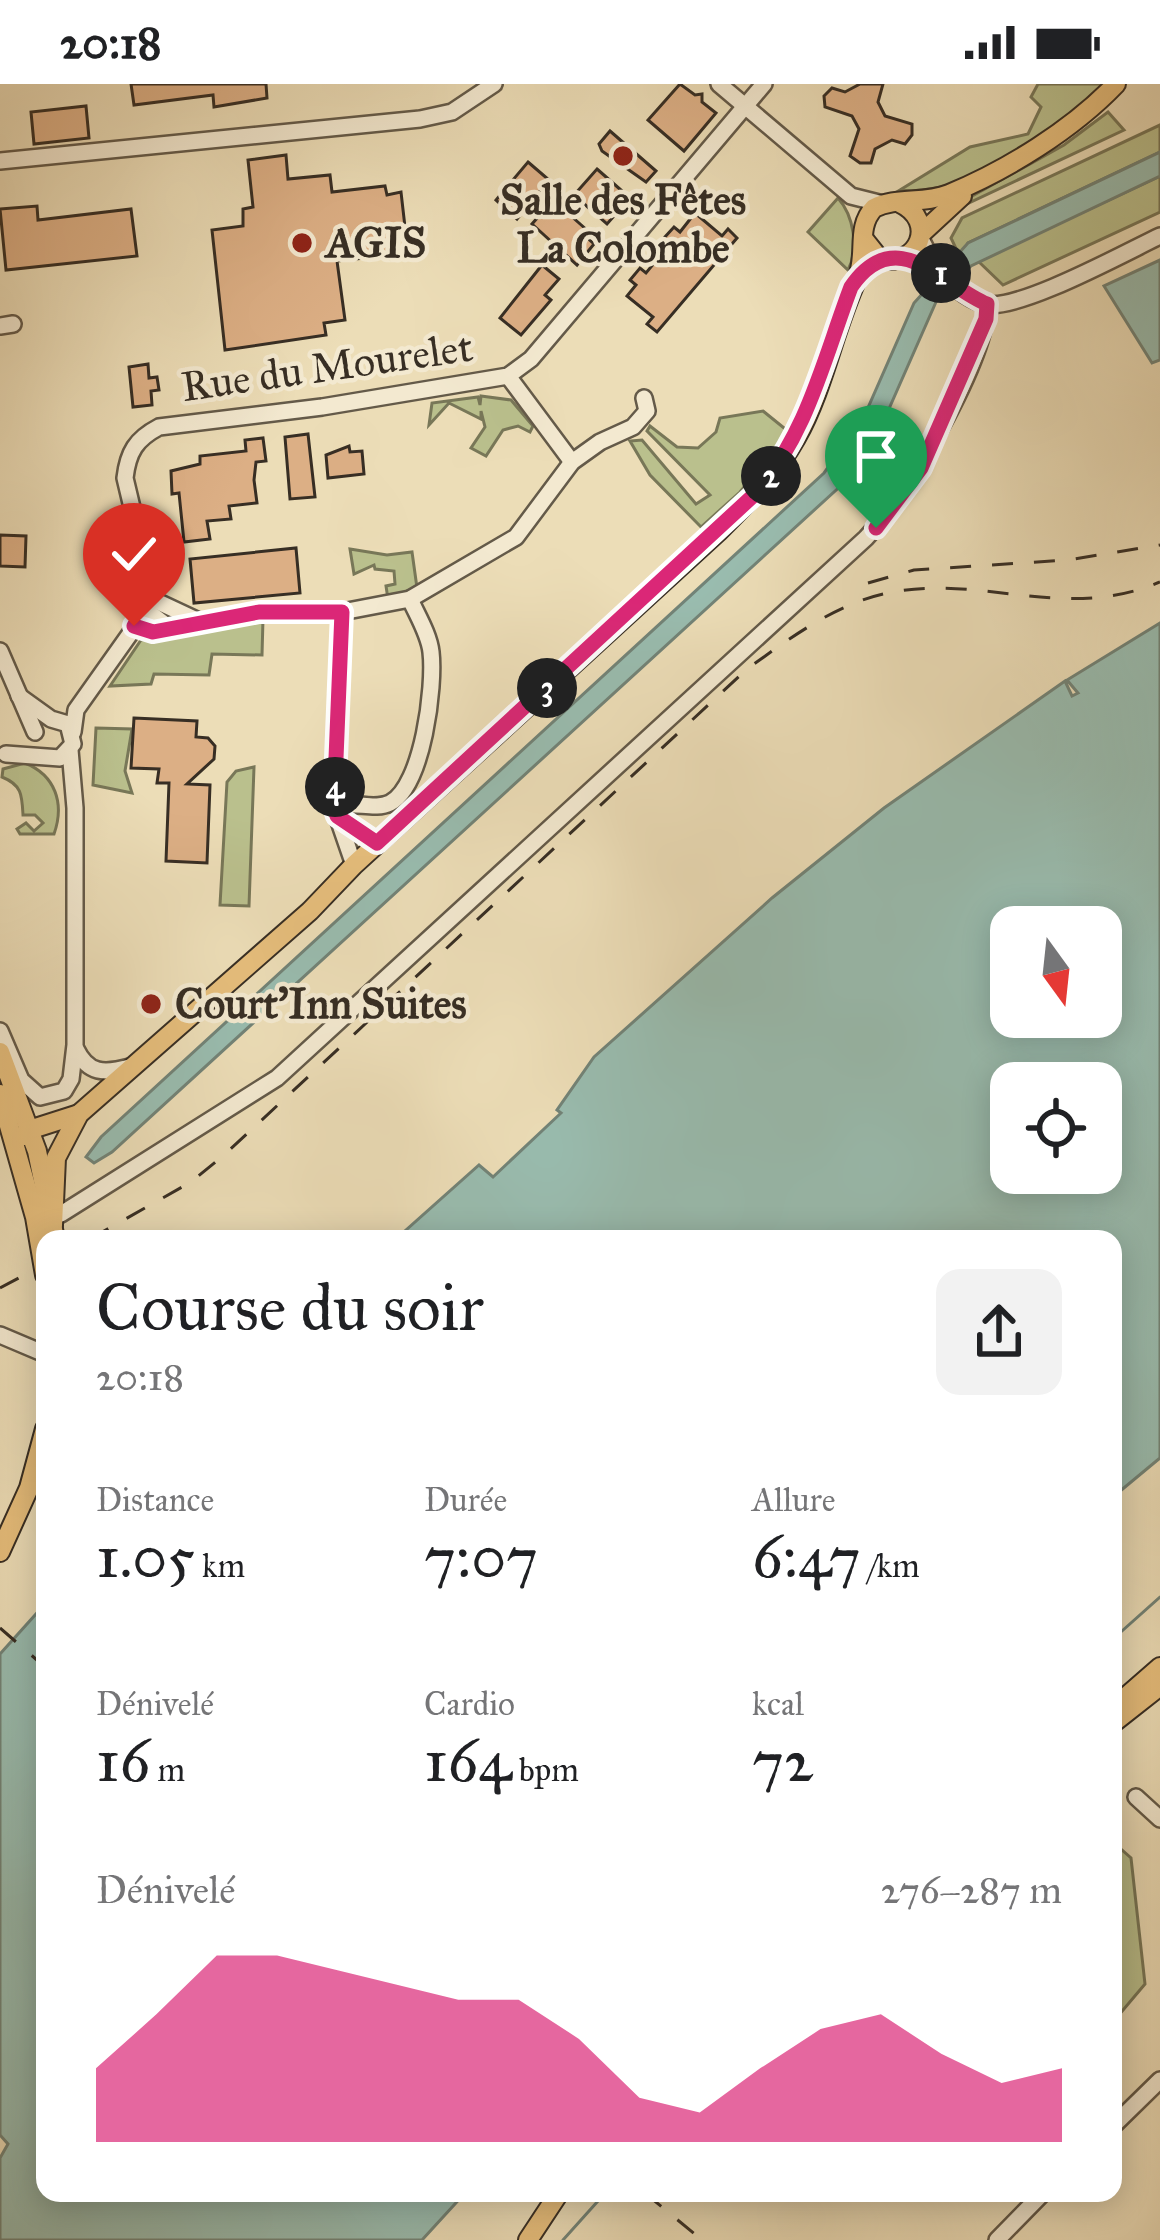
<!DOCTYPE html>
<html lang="fr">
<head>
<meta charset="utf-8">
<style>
  :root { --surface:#fff; --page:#f2f2f2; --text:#202124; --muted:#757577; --accent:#db2777 }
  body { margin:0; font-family:"IM FELL Great Primer",serif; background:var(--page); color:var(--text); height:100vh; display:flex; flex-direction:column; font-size:45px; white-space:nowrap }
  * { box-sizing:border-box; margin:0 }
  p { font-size:39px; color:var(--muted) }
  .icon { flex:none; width:66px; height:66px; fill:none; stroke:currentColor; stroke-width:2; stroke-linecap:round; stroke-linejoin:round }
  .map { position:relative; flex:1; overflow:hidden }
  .drawer { position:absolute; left:36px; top:1146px; width:1086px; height:972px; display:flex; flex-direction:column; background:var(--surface); border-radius:24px; box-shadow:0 6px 30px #0003 }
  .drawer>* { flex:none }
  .needle { width:78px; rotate:165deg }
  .buttons { position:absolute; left:990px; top:822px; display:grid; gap:24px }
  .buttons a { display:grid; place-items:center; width:132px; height:132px; border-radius:24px; background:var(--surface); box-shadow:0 6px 30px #0003; font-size:60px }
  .pin { position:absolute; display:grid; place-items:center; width:102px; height:102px; color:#fff; margin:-123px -51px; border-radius:50% 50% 50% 0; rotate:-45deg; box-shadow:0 0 12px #0007 }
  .pin .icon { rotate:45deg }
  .km { position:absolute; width:60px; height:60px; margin:-30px; border-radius:50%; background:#222; color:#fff; font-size:33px; line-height:60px; text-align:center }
  .round { display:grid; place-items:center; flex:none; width:126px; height:126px; border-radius:24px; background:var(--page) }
  .head { display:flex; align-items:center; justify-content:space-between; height:204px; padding:0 60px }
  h1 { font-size:66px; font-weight:600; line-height:90px }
  .metrics { display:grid; grid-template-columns:repeat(3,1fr); gap:18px; height:204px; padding:12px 60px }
  .metrics div { display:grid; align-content:center }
  .metrics b { font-size:60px; font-weight:600 }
  .metrics small { font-size:33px; font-weight:400 }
  .metrics p { font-size:33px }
  .chart { height:336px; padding:24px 60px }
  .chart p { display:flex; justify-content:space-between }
  .chart svg { width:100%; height:216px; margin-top:12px; fill:var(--accent); opacity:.7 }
  .status { display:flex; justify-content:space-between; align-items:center; height:84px; padding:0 60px; background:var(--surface); direction:ltr }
  .status svg { height:33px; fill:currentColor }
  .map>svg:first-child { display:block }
  .green { fill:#bac08d; stroke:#787758; stroke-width:3 }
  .water { fill:#99bcaf; stroke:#728377; stroke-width:3; fill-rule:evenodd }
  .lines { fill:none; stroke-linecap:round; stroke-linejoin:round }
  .stream { stroke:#728377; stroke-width:3 }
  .building { fill:#dcaf85; stroke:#372e24; stroke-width:3 }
  .minor-casing { stroke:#645a49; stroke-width:20 }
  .major-casing { stroke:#372e24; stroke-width:22 }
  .minor { stroke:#f3e9d0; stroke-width:15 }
  .major { stroke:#e6be7c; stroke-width:18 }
  .rail { stroke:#372e24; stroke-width:3; stroke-dasharray:21 21; stroke-linecap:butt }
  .route-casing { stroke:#fff; stroke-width:24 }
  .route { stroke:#db2777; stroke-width:15 }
  .poi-dot { fill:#8f2418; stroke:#f3e9d0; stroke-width:4.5 }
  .labels { text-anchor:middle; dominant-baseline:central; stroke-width:9; stroke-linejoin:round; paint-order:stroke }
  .poi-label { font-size:42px; font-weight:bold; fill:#372e24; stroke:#f3e9d0; text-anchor:start }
  .street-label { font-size:42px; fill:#372e24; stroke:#f3e9d0 }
</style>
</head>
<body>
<div class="status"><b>20:18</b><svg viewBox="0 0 49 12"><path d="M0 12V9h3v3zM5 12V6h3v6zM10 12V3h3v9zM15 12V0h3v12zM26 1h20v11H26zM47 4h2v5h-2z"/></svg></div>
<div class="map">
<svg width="1160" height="2156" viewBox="0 0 1160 2156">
  <rect width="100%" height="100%" fill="#ecddb7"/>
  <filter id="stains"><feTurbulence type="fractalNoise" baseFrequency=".00167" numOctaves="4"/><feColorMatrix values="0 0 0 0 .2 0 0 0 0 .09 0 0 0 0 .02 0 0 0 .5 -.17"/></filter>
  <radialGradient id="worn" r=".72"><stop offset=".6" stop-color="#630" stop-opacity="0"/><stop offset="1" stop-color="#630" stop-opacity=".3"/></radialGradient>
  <!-- green -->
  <g class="green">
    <path d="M1038,0H1108C1056,45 971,114 900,106L970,63L1028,50L1041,23L1031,13Z"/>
    <path d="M1108,28L1124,46L958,124L956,121L1064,61Z"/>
    <path d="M1160,41V68L968,159L960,173L951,154L962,134Z"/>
    <path d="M1160,92V128L1003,201L978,177Z"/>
    <path d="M838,114C854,132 859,165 848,186L808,148Z"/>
    <path d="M481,312L511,316L533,342L530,348L518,342L503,346L486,372L471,364L485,343L481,327V335L449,319L429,341L432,319L478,313L480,321Z"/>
    <path d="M763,327L789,348L740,408L701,443L650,391L630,357L642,356L696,420L710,411L647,347L650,342L677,363L698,364L716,348L720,334Z"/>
    <path d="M350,465L387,471L412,468L418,511L388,515L386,502L395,500L394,487L375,485L374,481L354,490Z"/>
    <path d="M263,535L262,571L212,570L209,591L154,590L151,600L110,602L141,556Z"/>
    <path d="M96,644L132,645L125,687L132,709L93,701Z"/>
    <path d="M25,679C55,691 65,719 54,750H20L17,745L26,739L34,747L43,739L35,731H23C22,711 22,701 2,693L3,685Z"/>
    <path d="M254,683L249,822L220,821L227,698L236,687Z"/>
    <path d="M1113,1758L1131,1774L1145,1900L1113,1938Z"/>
  </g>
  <!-- water -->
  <g class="water">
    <path d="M1160,68V92L971,182L936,218L873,361L846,397L112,1068L94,1079L86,1073L101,1053L824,389L863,335L914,219L968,159Z"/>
    <path d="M1160,176V276L1152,279L1104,202Z"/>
    <path d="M1160,539V1374L1113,1413V1155H396L479,1081L493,1093L561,1029L557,1026L594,973L772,814L884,724L1065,597L1072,612L1078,609L1067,596ZM1011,843H1101V933H1011ZM1011,999H1101V1089H1011Z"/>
    <path d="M45,1520V2109H465L422,2156H0V2074L8,2060L0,2051V1570Z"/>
  </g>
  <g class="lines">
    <!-- stream -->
    <g class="stream">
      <path d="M1113,1555L1160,1513"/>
      <path d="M563,2156L598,2117"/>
    </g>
  </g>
  <!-- building -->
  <g class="building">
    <path d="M131,0H266L267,14L214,23L213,11L134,21Z"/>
    <path d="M680,0L695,11L702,10V18L716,29L684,67L648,36Z"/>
    <path d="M860,0H883L878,18L885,32L912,40V51L905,60L892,56L875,65L871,79H860L850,72L859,45L852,32L825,23L824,12L832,4L845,8Z"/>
    <path d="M86,22L89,54L34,60L31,28Z"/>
    <path d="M610,47L656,87L646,98L602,67L599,60Z"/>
    <path d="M286,71L288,95L330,91L332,108L385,102L387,111L401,108L405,143L390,145L393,171L337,177L345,236L324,239L326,251L225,266L212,146L243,142V125L253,123L248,76Z"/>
    <path d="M528,78L549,96L517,135L496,116Z"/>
    <path d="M597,85L630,114L607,140L574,111Z"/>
    <path d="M553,116L588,147L584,151L594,160L577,181L532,140Z"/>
    <path d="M37,122L38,136L131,125L137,172L6,186L0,125Z"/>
    <path d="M695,129L722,152L728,145L737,154L657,248L647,240L653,233L627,212L636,201L630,196L640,184L646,189L670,160L664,154L674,143L680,148Z"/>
    <path d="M542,181L559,195L545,211L551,216L521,251L500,234Z"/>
    <path d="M148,280L149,294L157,293L159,306L151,307L152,321L133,323L129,283Z"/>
    <path d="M308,350L315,413L290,415L285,353Z"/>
    <path d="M263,354L266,377L256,378L254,396L257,419L229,422L231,435L207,437L210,455L184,458L179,409L172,410L171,387L200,380V372L246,367L245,356Z"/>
    <path d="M349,362L350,368L362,367L364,390L328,394L326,371Z"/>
    <path d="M0,451L26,452L25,483L0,482Z"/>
    <path d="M296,464L300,509L194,519L190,475Z"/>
    <path d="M134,634L197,637L196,653L208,654L215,662L214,675L187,700L210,701L207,779L166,777L169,699H157L159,685L131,684Z"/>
  </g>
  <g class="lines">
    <!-- minor casing -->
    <g class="minor-casing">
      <g id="minor">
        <path d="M719,0L851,112L883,120"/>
        <path d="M0,77L420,35L452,28L494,0"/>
        <path d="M921,155C933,181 955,212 985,220C1017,228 1126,168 1160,152"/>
        <path d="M0,242L13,240"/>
        <path d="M508,292L572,378"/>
        <path d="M154,516L201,538"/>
        <path d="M146,526L171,545L259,528H342L410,515L516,453L572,378L600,358L633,343L647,327L644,314"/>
        <path d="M342,528L334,723L354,781"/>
        <path d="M0,567L35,648"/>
        <path d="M73,648L76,626L154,516L125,394C128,368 136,355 159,343L322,323L508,292L531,275L764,0"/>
        <path d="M6,670L60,674L73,660L68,640L51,635L19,612"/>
        <path d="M334,723C353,716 374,727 390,719C423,702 435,602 431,568C429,550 417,531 410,515"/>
        <path d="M337,732L377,759"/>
        <path d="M0,947L21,996L40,1013L64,1007L71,995L75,961V724L70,666"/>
        <path d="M76,965C88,990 104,990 130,983"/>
        <path d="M61,1130L277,994L866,454C906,411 986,278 987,220"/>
        <path d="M0,1251L45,1270"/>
        <path d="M1136,1713L1160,1735"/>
        <path d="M1113,2042L1160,1996"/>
        <path d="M997,2156L1043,2109"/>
      </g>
    </g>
    <!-- major casing -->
    <g class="major-casing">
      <g id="major">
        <path d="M922,149L962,112"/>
        <path d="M863,154L879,174C919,185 938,137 900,119"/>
        <path d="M0,968L37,1067L55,1155"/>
        <path d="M0,1010L35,1133L45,1191"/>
        <path d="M24,1052L29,1046L79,1030"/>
        <path d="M53,1141L56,1074L79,1030L310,827L354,781L718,448C747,419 776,390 796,354C824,304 833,247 857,195C868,171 855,144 874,124C896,113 924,120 949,110C1007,86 1072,46 1116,0"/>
        <path d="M0,1468L29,1404L45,1345"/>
        <path d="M1113,1624L1160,1583"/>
        <path d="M1113,1639L1160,1602"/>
        <path d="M528,2156L559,2109"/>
      </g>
    </g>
    <!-- minor -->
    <use href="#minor" class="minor"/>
    <!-- major -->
    <use href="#major" class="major"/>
    <!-- rail -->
    <g class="rail">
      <path d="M868,499L914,486L1068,476L1160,461"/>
      <path d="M90,1155L191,1098L223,1072L747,585C792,553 837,518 893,508C987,491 1064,538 1160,498"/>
      <path d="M0,1204L45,1180"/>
      <path d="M0,1544L45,1583"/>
      <path d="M645,2109L702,2156"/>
    </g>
  </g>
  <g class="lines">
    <!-- route casing -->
    <g class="route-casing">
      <path id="route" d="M134,542L153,548L259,528H342L334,723L337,732L377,759L755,410C808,348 823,277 851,203C897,136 945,204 987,220L986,235L921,384L876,444"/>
    </g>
    <!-- route -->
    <use href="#route" class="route"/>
  </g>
  <!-- markers -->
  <g class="poi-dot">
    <circle cx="623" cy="72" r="12"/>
    <circle cx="302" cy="159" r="12"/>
    <circle cx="151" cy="920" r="12"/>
  </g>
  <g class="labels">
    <!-- poi labels -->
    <g class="poi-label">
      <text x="623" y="116" text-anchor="middle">Salle des Fêtes<tspan x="623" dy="48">La Colombe</tspan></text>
      <text x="326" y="159">AGIS</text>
      <text x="175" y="920">Court'Inn Suites</text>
    </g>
    <!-- street labels -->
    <g class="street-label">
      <text transform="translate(327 283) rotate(-8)">Rue du Mourelet</text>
    </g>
  </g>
  <rect width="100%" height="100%" filter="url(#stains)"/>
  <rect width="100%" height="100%" fill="url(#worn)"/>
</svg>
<div class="buttons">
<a><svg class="needle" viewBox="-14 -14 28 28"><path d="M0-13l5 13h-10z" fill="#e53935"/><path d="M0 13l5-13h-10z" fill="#757577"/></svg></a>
<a><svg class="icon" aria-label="locate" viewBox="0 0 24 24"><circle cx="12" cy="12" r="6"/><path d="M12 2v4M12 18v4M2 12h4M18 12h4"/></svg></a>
</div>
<div class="pin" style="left:876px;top:444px;background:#1e9e55"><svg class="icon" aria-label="arrive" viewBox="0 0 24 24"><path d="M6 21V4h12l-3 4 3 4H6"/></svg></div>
<div class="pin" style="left:134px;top:542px;background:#d93025"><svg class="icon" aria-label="check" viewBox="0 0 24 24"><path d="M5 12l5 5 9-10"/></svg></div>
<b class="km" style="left:941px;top:189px">1</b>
<b class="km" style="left:771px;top:392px">2</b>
<b class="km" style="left:547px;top:604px">3</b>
<b class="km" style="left:335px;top:703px">4</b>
<section class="drawer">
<div class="head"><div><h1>Course du soir</h1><p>20:18</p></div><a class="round"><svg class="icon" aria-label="share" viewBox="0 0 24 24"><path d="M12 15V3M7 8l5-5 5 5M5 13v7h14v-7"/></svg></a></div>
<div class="metrics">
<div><p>Distance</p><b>1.05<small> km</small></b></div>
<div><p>Durée</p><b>7:07</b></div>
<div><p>Allure</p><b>6:47<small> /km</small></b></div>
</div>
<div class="metrics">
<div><p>Dénivelé</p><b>16<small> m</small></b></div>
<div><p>Cardio</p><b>164<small> bpm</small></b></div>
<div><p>kcal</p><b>72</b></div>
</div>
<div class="chart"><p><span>Dénivelé</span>276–287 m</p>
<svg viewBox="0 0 160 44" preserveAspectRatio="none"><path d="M0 44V29L10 18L20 6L30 6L40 9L50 12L60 15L70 15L80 23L90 35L100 38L110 29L120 21L130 18L140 26L150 32L160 29V44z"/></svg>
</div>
</section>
</div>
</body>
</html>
